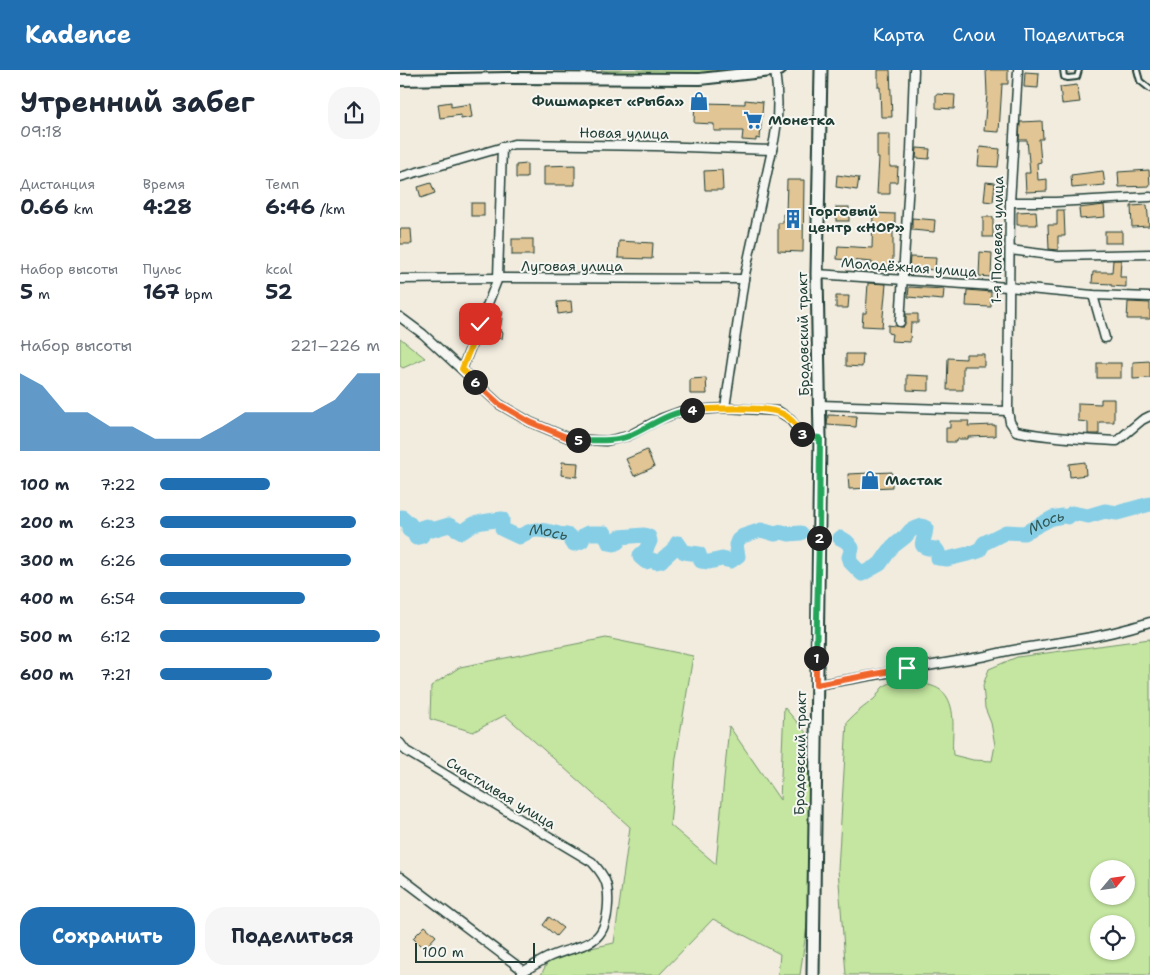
<!DOCTYPE html>
<html lang="ru">
<head>
<meta charset="utf-8">
<style>
  :root { --surface:#fff; --page:#f6f6f7; --text:#1f2937; --muted:#747a83; --accent:#1f6fb2 }
  body { margin:0; font-family:"Shantell Sans",sans-serif; background:var(--page); color:var(--text); height:100vh; display:flex; flex-direction:column; font-size:19px; white-space:nowrap }
  * { box-sizing:border-box; margin:0 }
  p { font-size:16px; color:var(--muted) }
  .icon { flex:none; width:28px; height:28px; fill:none; stroke:currentColor; stroke-width:2; stroke-linecap:round; stroke-linejoin:round }
  .map { position:relative; flex:1; overflow:hidden }
  .panel { display:flex; flex-direction:column; background:var(--surface); width:400px }
  .panel>* { flex:none }
  .needle { width:32px; rotate:61deg }
  .buttons { position:absolute; left:690px; top:790px; display:grid; gap:10px }
  .buttons a { display:grid; place-items:center; width:45px; height:45px; border-radius:50%; background:var(--surface); box-shadow:0 1px 4px #0004; font-size:25px }
  .scale { position:absolute; left:15px; bottom:12px; width:120px; box-sizing:border-box; padding-left:5px; border:2px solid #1f3d34; border-top:0; font-size:14px; line-height:18px; white-space:nowrap; color:#1f3d34; -webkit-text-stroke:4px #f6f6f2; paint-order:stroke }
  .pin { position:absolute; display:grid; place-items:center; width:42px; height:42px; color:#fff; margin:-21px; border-radius:10px; box-shadow:0 2px 8px #0006 }
  .km { position:absolute; width:25px; height:25px; margin:-12px; border-radius:50%; background:#222; color:#fff; font-size:14px; line-height:25px; text-align:center }
  .round { display:grid; place-items:center; flex:none; width:52px; height:52px; border-radius:20px; background:var(--page) }
  .head { display:flex; align-items:center; justify-content:space-between; height:85px; padding:0 20px }
  h1 { font-size:28px; font-weight:700; line-height:38px }
  .metrics { display:grid; grid-template-columns:repeat(3,1fr); gap:8px; height:85px; padding:5px 20px }
  .metrics div { display:grid; align-content:center }
  .metrics b { font-size:21px; font-weight:700 }
  .metrics small { font-size:14px; font-weight:400 }
  .metrics p { font-size:14px }
  .chart { height:140px; padding:10px 20px }
  .chart p { display:flex; justify-content:space-between }
  .chart svg { width:100%; height:90px; margin-top:5px; fill:var(--accent); opacity:.7 }
  .button { display:flex; gap:10px; margin-top:auto; padding:10px 20px }
  .button a { flex:1; height:58px; border-radius:20px; background:var(--accent); color:#fff; font-size:20px; font-weight:700; line-height:58px; text-align:center }
  .button a+a { background:var(--page); color:var(--text) }
  ul { padding:0 20px; list-style:none; font-size:16px }
  li { display:grid; grid-template-columns:80px 60px 1fr; align-items:center; height:38px }
  li i { height:12px; border-radius:6px; background:var(--accent) }
  header { display:flex; align-items:center; gap:30px; box-sizing:border-box; height:70px; padding:0 25px; background:var(--accent); color:#fff }
  header strong { font-size:24px }
  nav { display:flex; gap:28px; margin-inline-start:auto; font-size:18px }
  main { display:flex; flex:1; min-height:0 }
  .map>svg:first-child { display:block }
  .green { fill:#c4e6a0; stroke:#72926a; fill-rule:evenodd }
  .lines { fill:none; stroke-linecap:round; stroke-linejoin:round }
  .river { stroke:#85cee6; stroke-width:15 }
  .building { fill:#e1c595; stroke:#1f3d34 }
  .service-casing { stroke:#1f3d34; stroke-width:8 }
  .minor-casing { stroke:#1f3d34; stroke-width:11 }
  .tertiary-casing { stroke:#1f3d34; stroke-width:14 }
  .secondary-casing { stroke:#1f3d34; stroke-width:15 }
  .service { stroke:#f6f6f2; stroke-width:4 }
  .minor { stroke:#f6f6f2; stroke-width:8 }
  .tertiary { stroke:#f6f6f2; stroke-width:10 }
  .secondary { stroke:#f6f6f2; stroke-width:11 }
  .split-1-casing { stroke:#fff; stroke-width:10 }
  .split-2-casing { stroke:#fff; stroke-width:10 }
  .split-3-casing { stroke:#fff; stroke-width:10 }
  .split-4-casing { stroke:#fff; stroke-width:10 }
  .split-5-casing { stroke:#fff; stroke-width:10 }
  .split-6-casing { stroke:#fff; stroke-width:10 }
  .split-7-casing { stroke:#fff; stroke-width:10 }
  .split-1 { stroke:#f0652b; stroke-width:6 }
  .split-2 { stroke:#22a559; stroke-width:6 }
  .split-3 { stroke:#22a559; stroke-width:6 }
  .split-4 { stroke:#f5b400; stroke-width:6 }
  .split-5 { stroke:#22a559; stroke-width:6 }
  .split-6 { stroke:#f0652b; stroke-width:6 }
  .split-7 { stroke:#f5b400; stroke-width:6 }
  .labels { text-anchor:middle; dominant-baseline:central; stroke-width:4; stroke-linejoin:round; paint-order:stroke }
  .poi-label { font-size:14px; font-weight:bold; fill:#1f3d34; stroke:#f6f6f2; text-anchor:start }
  .street-label { font-size:14px; fill:#1f3d34; stroke:#f6f6f2 }
  .water-label { font-size:15px; font-style:italic; fill:#335a58; stroke:#f6f6f2 }
</style>
</head>
<body>
<header>
<strong>Kadence</strong>
<nav><a>Карта</a><a>Слои</a><a>Поделиться</a></nav>
</header>
<main>
<section class="panel">
<div class="head"><div><h1>Утренний забег</h1><p>09:18</p></div><a class="round"><svg class="icon" aria-label="share" viewBox="0 0 24 24"><path d="M12 15V3M7 8l5-5 5 5M5 13v7h14v-7"/></svg></a></div>
<div class="metrics">
<div><p>Дистанция</p><b>0.66<small> km</small></b></div>
<div><p>Время</p><b>4:28</b></div>
<div><p>Темп</p><b>6:46<small> /km</small></b></div>
</div>
<div class="metrics">
<div><p>Набор высоты</p><b>5<small> m</small></b></div>
<div><p>Пульс</p><b>167<small> bpm</small></b></div>
<div><p>kcal</p><b>52</b></div>
</div>
<div class="chart"><p><span>Набор высоты</span>221–226 m</p>
<svg viewBox="0 0 160 44" preserveAspectRatio="none"><path d="M0 44V6L10 12L20 25L30 25L40 32L50 32L60 38L70 38L80 38L90 32L100 25L110 25L120 25L130 25L140 19L150 6L160 6V44z"/></svg>
</div>
<ul>
<li><b>100 m</b>7:22<i style="width:50%"></i></li>
<li><b>200 m</b>6:23<i style="width:89%"></i></li>
<li><b>300 m</b>6:26<i style="width:87%"></i></li>
<li><b>400 m</b>6:54<i style="width:66%"></i></li>
<li><b>500 m</b>6:12<i style="width:100%"></i></li>
<li><b>600 m</b>7:21<i style="width:51%"></i></li>
</ul>
<div class="button"><a>Сохранить</a><a>Поделиться</a></div>
</section>
<div class="map">
<svg width="750" height="905" viewBox="0 0 750 905">
  <rect width="100%" height="100%" fill="#f2ecdf"/>
  <filter id="ink" filterUnits="userSpaceOnUse"><feTurbulence type="fractalNoise" baseFrequency=".02" numOctaves="2"/><feDisplacementMap in="SourceGraphic" scale="10" xChannelSelector="R" yChannelSelector="G"/><feConvolveMatrix kernelMatrix="1 2 1 2 8 2 1 2 1" color-interpolation-filters="sRGB"/></filter>
  <g filter="url(#ink)">
    <!-- green -->
    <g class="green">
      <path d="M201,0H339L309,3H212Z"/>
      <path d="M0,268L25,288L3,298L0,296Z"/>
      <path d="M206,568L293,586L276,688L270,755L316,794L329,656L380,730L384,637L409,666V841L400,905H378L380,884L313,849L259,905H141L150,887L214,873L230,757L105,645L73,662L30,649L31,616L60,597Z"/>
      <path d="M750,569V905H446L438,799L447,652C455,643 464,637 474,629C478,626 479,620 483,617C496,608 511,610 525,614C534,616 542,619 547,627C557,644 551,667 553,685L573,690L592,691L595,675L591,653L585,638L583,615L589,599L617,587ZM699,799H726V826H699ZM699,854H726V881H699Z"/>
    </g>
    <g class="lines">
      <!-- river -->
      <g class="river">
        <path id="s1" d="M0,449L2,447L10,454L9,460L14,463L16,468L22,466L20,458L26,456L32,460L49,455L62,462L74,454L82,452L102,449V459L119,467C135,456 142,460 159,464C164,465 167,464 171,467V472L174,474L182,471L184,465L188,463H205L209,473L214,474L218,472L220,467L244,465L249,467L250,471L246,480L240,485V487L246,492L252,490L256,492L261,491C267,483 272,484 277,473H278L284,482L299,484L301,491L309,492L322,489L331,491L338,486L336,475L338,470L343,466L361,460L375,464L382,462L389,464L401,463"/>
        <path id="s2" d="M440,468C447,470 448,473 452,478L449,487L451,493L462,504L480,494L492,477L505,467L511,460L522,456L526,458C525,474 514,477 536,479L538,482V488L547,489L576,482L579,481L584,473L606,462L624,463L652,448L663,446L668,447L672,443L688,446L705,441L717,443L750,434"/>
      </g>
    </g>
    <!-- building -->
    <g class="building">
      <path d="M478,0H490L492,47H481L480,17H478Z"/>
      <path d="M586,0H608V14H602L599,62L584,61L587,24Z"/>
      <path d="M625,2L639,3L638,18L624,17Z"/>
      <path d="M677,15L680,32L662,34L660,17Z"/>
      <path d="M536,24L555,25L554,39L536,38Z"/>
      <path d="M295,28H303V33L345,34V30L363,32L360,69L356,68V71L342,70L343,61H314V54L294,53Z"/>
      <path d="M51,32V37L70,34L72,47L61,49V45L40,48L38,34Z"/>
      <path d="M642,51L643,69H639L641,92L637,93L638,110L647,109V121L626,122L625,103H630L627,70H619L620,52Z"/>
      <path d="M477,64H490V97H498L497,112H490V124H477L479,88H477Z"/>
      <path d="M580,77L600,79L598,97L578,96Z"/>
      <path d="M517,78L530,79L529,89L516,88Z"/>
      <path d="M127,94V108H116V95Z"/>
      <path d="M175,95V115H144V96Z"/>
      <path d="M322,100L323,120H305L304,101Z"/>
      <path d="M749,100L750,116L719,117L718,102Z"/>
      <path d="M703,101L705,115L672,118L671,105Z"/>
      <path d="M437,105L459,108L457,120L436,117Z"/>
      <path d="M387,110H404L403,182L378,181V153H383V144H386Z"/>
      <path d="M586,112L595,113L593,132L584,131Z"/>
      <path d="M31,113L35,123L21,128L18,117Z"/>
      <rect x="71" y="133" width="13" height="13"/>
      <path d="M704,135L705,147L680,149L679,138Z"/>
      <path d="M747,135L749,156L732,157L731,136Z"/>
      <rect x="436" y="137" width="13" height="14"/>
      <path d="M657,140H664L665,166H658V180L649,179L648,155H657Z"/>
      <path d="M636,141L637,155H617V142Z"/>
      <path d="M473,143L495,144V156H493V196H472V192L437,189L438,176L472,178Z"/>
      <rect x="583" y="147" width="10" height="20"/>
      <path d="M512,148L535,150L534,162L512,160Z"/>
      <path d="M0,159H11L12,174H0Z"/>
      <rect x="705" y="161" width="17" height="12"/>
      <rect x="112" y="169" width="21" height="16"/>
      <path d="M219,171L253,173L252,189L218,188Z"/>
      <path d="M580,182L592,183L591,207L579,206Z"/>
      <path d="M510,187L536,188L535,200L509,198Z"/>
      <path d="M713,190H721L720,207H726V217L711,216V214L692,213L693,202H712Z"/>
      <path d="M468,213L486,214L482,257L462,256L463,243H466Z"/>
      <path d="M509,217L544,219L543,230L508,227Z"/>
      <path d="M567,220L591,222V237L566,236Z"/>
      <path d="M436,226H449L448,238H436Z"/>
      <path d="M171,231L172,242L158,244L157,232Z"/>
      <path d="M728,232L750,233V249H727Z"/>
      <path d="M92,239L103,241L100,262H103L102,269L87,266Z"/>
      <path d="M506,244H518V253H511L510,272L491,271L492,264L488,263V255L503,257L506,253Z"/>
      <path d="M446,284H463L462,297L446,296Z"/>
      <path d="M566,284H584V296H563V320H547L548,288L566,289Z"/>
      <path d="M750,291V308L733,309V292Z"/>
      <rect x="697" y="293" width="24" height="15"/>
      <path d="M507,305L529,306V321L507,320Z"/>
      <path d="M306,308L307,324H290V309Z"/>
      <path d="M701,329H714V352H699V364H688V352L678,351V333L701,334Z"/>
      <path d="M428,345L457,346L456,357L427,355Z"/>
      <path d="M550,351H569L568,356L595,355V366L568,367V369H557V372H546V358H550Z"/>
      <path d="M247,380L254,397L234,406L226,389Z"/>
      <path d="M162,392L178,393L177,407L161,405Z"/>
      <path d="M685,392L686,405L670,407L669,394Z"/>
      <path d="M492,402V417L449,419L448,404Z"/>
      <path d="M149,847L163,858L156,866L143,855Z"/>
      <path d="M25,856L36,866L24,879L13,868Z"/>
    </g>
    <g class="lines">
      <!-- service casing -->
      <g class="service-casing">
        <g id="service">
          <path d="M663,0L664,7L668,8L677,7L679,0"/>
          <path d="M737,0L740,11L750,19"/>
        </g>
      </g>
      <!-- minor casing -->
      <g class="minor-casing">
        <g id="minor">
          <path d="M618,0L610,132L608,341L610,352L616,361C650,368 683,369 717,371L742,350L750,346"/>
          <path d="M0,107L114,74L256,76L372,80C379,52 379,28 375,0"/>
          <path d="M610,132H656L750,127"/>
          <path d="M610,180L658,186L750,184"/>
          <path d="M417,204L608,217L693,225L750,227"/>
          <path d="M0,209L98,208L344,209"/>
          <path d="M693,225L705,268"/>
          <path d="M0,247L23,264L99,334L130,352L171,369L206,371L228,366L260,349L282,341L325,338L378,341L389,348L403,366L420,368"/>
          <path d="M500,252L511,81L514,0"/>
          <path d="M62,299L98,208L102,77"/>
          <path d="M420,335L608,341"/>
          <path d="M325,338L344,209L372,80"/>
          <path d="M416,615L586,586C616,578 645,575 674,570C700,566 725,560 750,552"/>
          <path d="M0,673L6,681L192,792C205,806 209,814 208,834C206,878 183,873 151,886C142,890 133,896 124,901L121,905"/>
          <path d="M0,807L124,901"/>
        </g>
      </g>
      <!-- tertiary casing -->
      <g class="tertiary-casing">
        <path id="tertiary" d="M0,10L108,8L300,9L380,0"/>
      </g>
      <!-- secondary casing -->
      <g class="secondary-casing">
        <path id="secondary" d="M413,905L420,368L417,204L421,0"/>
      </g>
      <!-- service -->
      <use href="#service" class="service"/>
      <!-- minor -->
      <use href="#minor" class="minor"/>
      <!-- tertiary -->
      <use href="#tertiary" class="tertiary"/>
      <!-- secondary -->
      <use href="#secondary" class="secondary"/>
    </g>
  </g>
  <g class="lines" filter="url(#ink)">
    <!-- split-1 casing -->
    <g class="split-1-casing">
      <path id="split-1" d="M416,588V615L507,598"/>
    </g>
    <!-- split-2 casing -->
    <g class="split-2-casing">
      <path id="split-2" d="M416,588L419,468"/>
    </g>
    <!-- split-3 casing -->
    <g class="split-3-casing">
      <path id="split-3" d="M402,364L403,366L420,368L419,468"/>
    </g>
    <!-- split-4 casing -->
    <g class="split-4-casing">
      <path id="split-4" d="M292,340C311,339 367,335 383,344C391,348 397,356 402,364"/>
    </g>
    <!-- split-5 casing -->
    <g class="split-5-casing">
      <path id="split-5" d="M178,370C195,370 213,372 229,366C250,357 268,342 292,340"/>
    </g>
    <!-- split-6 casing -->
    <g class="split-6-casing">
      <path id="split-6" d="M75,312L99,334L130,352L171,369L178,370"/>
    </g>
    <!-- split-7 casing -->
    <g class="split-7-casing">
      <path id="split-7" d="M75,312L62,299L80,254"/>
    </g>
    <!-- split-1 -->
    <use href="#split-1" class="split-1"/>
    <!-- split-2 -->
    <use href="#split-2" class="split-2"/>
    <!-- split-3 -->
    <use href="#split-3" class="split-3"/>
    <!-- split-4 -->
    <use href="#split-4" class="split-4"/>
    <!-- split-5 -->
    <use href="#split-5" class="split-5"/>
    <!-- split-6 -->
    <use href="#split-6" class="split-6"/>
    <!-- split-7 -->
    <use href="#split-7" class="split-7"/>
  </g>
  <!-- icons -->
  <defs>
    <g id="shop-bare" transform="scale(1.5)"><path d="M-5-2.5h2.3a2.7 3.5 0 0 1 5.4 0H5L5.5 6h-11ZM-1.5-2.5h3a1.5 2.3 0 0 0-3 0Z" fill="#1f6fb2" stroke="#f6f6f2" stroke-width="2.5" paint-order="stroke"/></g>
    <g id="supermarket-bare" transform="scale(1.5)"><path d="M-6-5.5h2.5l.6 2H6L4.5 2H-2.5L-4.4-4H-6ZM-1.5 3.2a1.3 1.3 0 1 0 .1 0ZM3 3.2a1.3 1.3 0 1 0 .1 0Z" fill="#1f6fb2" stroke="#f6f6f2" stroke-width="2.5" paint-order="stroke"/></g>
    <g id="building-bare" transform="scale(1.5)"><path d="M-4-6H4V6H1V3H-1V6H-4ZM-2.5-4.3h1.7v1.8h-1.7ZM.8-4.3h1.7v1.8H.8ZM-2.5-1h1.7V.8h-1.7ZM.8-1h1.7V.8H.8Z" fill="#1f6fb2" stroke="#f6f6f2" stroke-width="2.5" paint-order="stroke"/></g>
  </defs>
  <g fill-rule="evenodd">
    <use href="#shop-bare" x="299" y="31"/>
    <use href="#supermarket-bare" x="353" y="50"/>
    <use href="#building-bare" x="393" y="149"/>
    <use href="#shop-bare" x="470" y="410"/>
  </g>
  <g class="labels">
    <!-- poi labels -->
    <g class="poi-label">
      <text x="284" y="31" text-anchor="end">Фишмаркет «Рыба»</text>
      <text x="368" y="50">Монетка</text>
      <text x="408" y="141">Торговый<tspan x="408" dy="16">центр «НОР»</tspan></text>
      <text x="485" y="410">Мастак</text>
    </g>
    <!-- street labels -->
    <g class="street-label">
      <text transform="translate(224 63) rotate(1)">Новая улица</text>
      <text transform="translate(597 170) rotate(-89)">1-я Полевая улица</text>
      <text x="172" y="196">Луговая улица</text>
      <text transform="translate(509 197) rotate(4)">Молодёжная улица</text>
      <text transform="translate(403 264) rotate(-91)">Бродовский тракт</text>
      <text transform="translate(400 683) rotate(-89)">Бродовский тракт</text>
      <text transform="translate(101 723) rotate(31)">Счастливая улица</text>
    </g>
    <!-- water labels -->
    <g class="water-label">
      <text stroke="none"><textPath href="#s2" startOffset="291">Мось</textPath></text>
      <text stroke="none"><textPath href="#s1" startOffset="194">Мось</textPath></text>
    </g>
  </g>
</svg>
<div class="buttons">
<a><svg class="needle" viewBox="-14 -14 28 28"><path d="M0-13l5 13h-10z" fill="#e53935"/><path d="M0 13l5-13h-10z" fill="#747a83"/></svg></a>
<a><svg class="icon" aria-label="locate" viewBox="0 0 24 24"><circle cx="12" cy="12" r="6"/><path d="M12 2v4M12 18v4M2 12h4M18 12h4"/></svg></a>
</div>
<div class="scale">100 m</div>
<div class="pin" style="left:507px;top:598px;background:#1e9e55"><svg class="icon" aria-label="arrive" viewBox="0 0 24 24"><path d="M6 21V4h12l-3 4 3 4H6"/></svg></div>
<div class="pin" style="left:80px;top:254px;background:#d93025"><svg class="icon" aria-label="check" viewBox="0 0 24 24"><path d="M5 12l5 5 9-10"/></svg></div>
<b class="km" style="left:416px;top:588px">1</b>
<b class="km" style="left:419px;top:468px">2</b>
<b class="km" style="left:402px;top:364px">3</b>
<b class="km" style="left:292px;top:340px">4</b>
<b class="km" style="left:178px;top:370px">5</b>
<b class="km" style="left:75px;top:312px">6</b>
</div>
</main>
</body>
</html>
